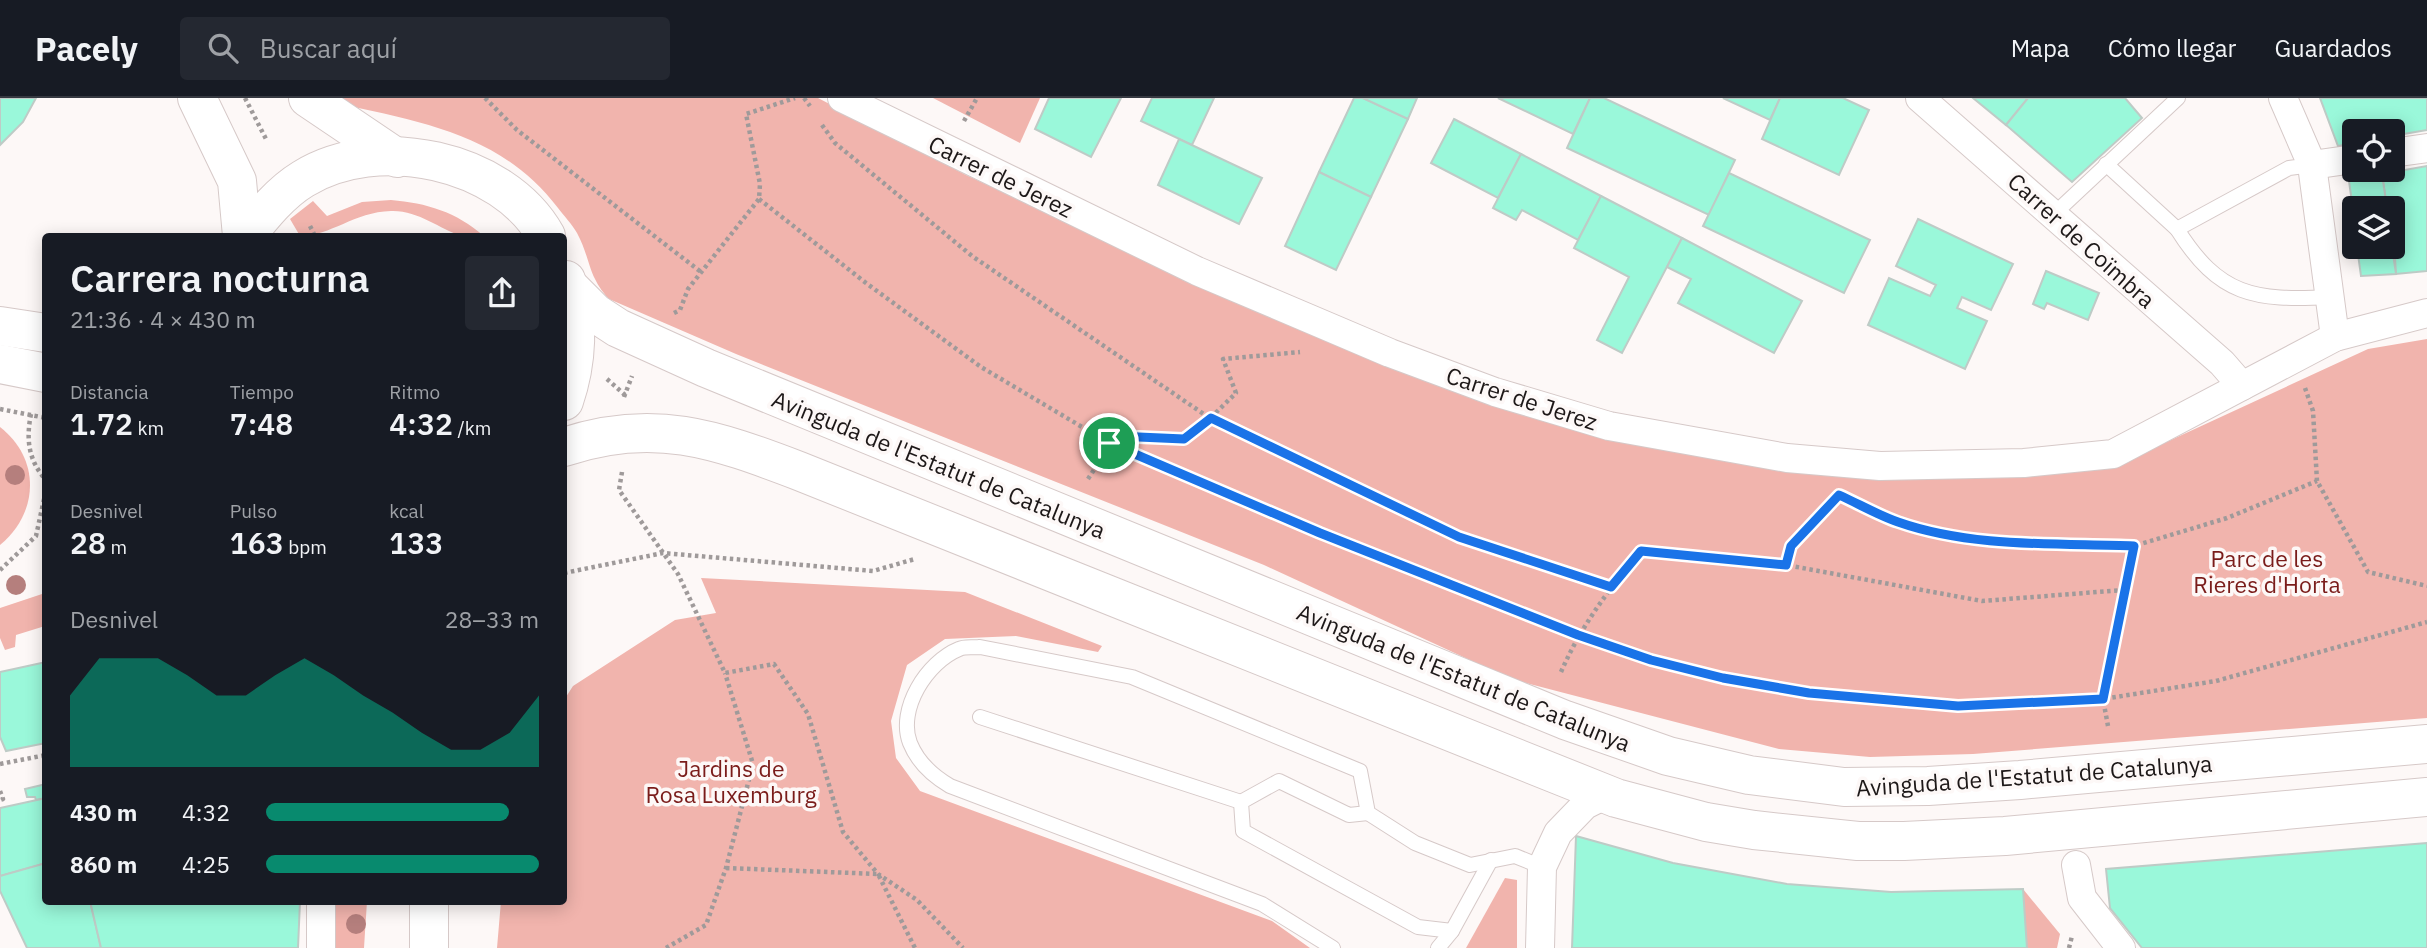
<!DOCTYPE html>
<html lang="es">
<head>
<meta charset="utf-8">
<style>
  :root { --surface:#171b24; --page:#242831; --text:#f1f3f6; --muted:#9ea1a6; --line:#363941; --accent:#088a6e }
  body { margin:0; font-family:"IBM Plex Sans",sans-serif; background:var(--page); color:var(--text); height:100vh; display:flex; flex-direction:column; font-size:26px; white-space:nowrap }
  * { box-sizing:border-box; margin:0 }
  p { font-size:23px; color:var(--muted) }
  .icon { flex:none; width:38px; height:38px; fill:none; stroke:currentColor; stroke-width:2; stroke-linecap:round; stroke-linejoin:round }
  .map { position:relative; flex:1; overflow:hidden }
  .drawer { position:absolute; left:42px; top:135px; width:525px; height:672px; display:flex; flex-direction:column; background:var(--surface); border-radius:7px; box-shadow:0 4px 18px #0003 }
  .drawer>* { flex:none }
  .buttons { position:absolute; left:2342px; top:21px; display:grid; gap:14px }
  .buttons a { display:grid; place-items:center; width:63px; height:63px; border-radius:7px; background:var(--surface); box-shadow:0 4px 18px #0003; font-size:35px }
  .pin { position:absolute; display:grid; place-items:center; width:60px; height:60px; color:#fff; margin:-30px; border:4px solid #fff; border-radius:50%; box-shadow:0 2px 7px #0007 }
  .round { display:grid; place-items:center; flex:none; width:74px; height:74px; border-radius:7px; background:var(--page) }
  .overview { display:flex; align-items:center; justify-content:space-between; height:119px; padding:0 28px }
  h1 { font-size:38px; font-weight:600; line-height:52px }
  .stats { display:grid; grid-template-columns:repeat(3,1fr); gap:10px; height:119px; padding:7px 28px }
  .stats div { display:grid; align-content:center }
  .stats b { font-size:30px; font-weight:600 }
  .stats small { font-size:19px; font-weight:400 }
  .stats p { font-size:19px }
  .chart { height:196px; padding:14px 28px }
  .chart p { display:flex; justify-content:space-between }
  .chart svg { width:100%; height:126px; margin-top:7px; fill:var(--accent); opacity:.7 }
  ul { padding:0 28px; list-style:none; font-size:23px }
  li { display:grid; grid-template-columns:112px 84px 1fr; align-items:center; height:52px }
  li i { height:18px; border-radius:9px; background:var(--accent) }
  header { display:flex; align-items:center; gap:42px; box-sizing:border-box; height:98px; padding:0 35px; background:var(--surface); border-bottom:2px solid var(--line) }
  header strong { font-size:33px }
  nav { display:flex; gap:38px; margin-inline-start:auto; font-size:24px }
  .search { width:490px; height:63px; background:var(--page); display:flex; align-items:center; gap:18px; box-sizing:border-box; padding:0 24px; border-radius:7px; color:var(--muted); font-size:26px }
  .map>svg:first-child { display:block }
  .green { fill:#f1b4ad }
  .building { fill:#9af8da; stroke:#becbc6; stroke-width:2 }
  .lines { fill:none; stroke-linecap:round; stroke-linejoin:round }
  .lane-casing { stroke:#d6c9c8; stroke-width:16 }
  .street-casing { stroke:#d6c9c8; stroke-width:30 }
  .secondary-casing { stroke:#d6c9c8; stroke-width:40 }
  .primary-casing { stroke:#d6c9c8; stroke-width:40 }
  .path { stroke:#9f9a9a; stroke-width:4.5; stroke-dasharray:3.5 3.5; stroke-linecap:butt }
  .lane { stroke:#fff; stroke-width:14 }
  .street { stroke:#fff; stroke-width:28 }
  .secondary { stroke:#fff; stroke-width:38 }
  .primary { stroke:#fff; stroke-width:38 }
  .tree { fill:#b57f7d }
  .route-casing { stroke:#fff; stroke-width:14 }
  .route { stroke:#1a73e8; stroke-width:9 }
  .labels { text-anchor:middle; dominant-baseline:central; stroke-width:7; stroke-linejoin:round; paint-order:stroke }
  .street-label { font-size:23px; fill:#1d1818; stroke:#fdf8f7 }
  .park-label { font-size:23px; fill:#7a1c1a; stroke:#fdf8f7 }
</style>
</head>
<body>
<header>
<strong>Pacely</strong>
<div class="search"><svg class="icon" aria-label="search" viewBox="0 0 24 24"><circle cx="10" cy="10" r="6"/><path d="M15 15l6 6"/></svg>Buscar aquí</div>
<nav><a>Mapa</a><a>Cómo llegar</a><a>Guardados</a></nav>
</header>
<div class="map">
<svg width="2427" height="850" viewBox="0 0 2427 850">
  <rect width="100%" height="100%" fill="#fdf8f7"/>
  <!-- green -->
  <g class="green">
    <path d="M332,0H818L966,77L1295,228L1583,334L1728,364L1878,382L2016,378L2121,365L2368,251L2427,241V620L1973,656L1870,659L1779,651L1511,581L1264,467L736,256L609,201C587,177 591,161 577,135C572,126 564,118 558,110C500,35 423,25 337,5Z"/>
    <path d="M933,0H1040L1020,45Z"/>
    <path d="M391,102C427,105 456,114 484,138C478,138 468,140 462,138C439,131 418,112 391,113C354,114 331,138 300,138L290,121L313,103L327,118L362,104Z"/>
    <path d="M0,329C41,361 39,415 0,447Z"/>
    <path d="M701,480L965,494L1102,548L1098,554L1016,538L945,541L907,567L891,623L896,660L920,693L1272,823L1310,850H497L501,803H564V602L573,588L675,522L716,515Z"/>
    <path d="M45,495V528L16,537L15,549L5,552L0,540V510Z"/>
    <path d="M1505,780L1517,782V850H1466Z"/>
    <path d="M2023,791L2060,836L2057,850H2027Z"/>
    <path d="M331,803H367L364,850H335Z"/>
  </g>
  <!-- building -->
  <g class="building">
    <path d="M0,0H36L23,24L0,47Z"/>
    <path d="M1049,0H1121L1091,59L1035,31Z"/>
    <path d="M1152,0H1214L1192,47L1141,23Z"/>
    <path d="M1354,0H1363L1408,21L1371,99L1319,74Z"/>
    <path d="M1363,0H1417L1408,21Z"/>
    <path d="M1498,0H1590L1573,36Z"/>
    <path d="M1590,0H1604L1735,62L1709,117L1567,50Z"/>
    <path d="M1723,0H1780L1770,22Z"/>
    <path d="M1780,0H1843L1869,12L1839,77L1762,41Z"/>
    <path d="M1973,0H2028L2006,27Z"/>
    <path d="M2028,0H2125L2142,20L2072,84L2006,27Z"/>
    <path d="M2320,0H2427V32L2392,38V33H2354V45L2338,48Z"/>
    <path d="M1454,21L1521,56L1498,100L1431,65Z"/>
    <path d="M1179,41L1262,80L1239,126L1158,87Z"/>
    <path d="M1521,56L1601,98L1578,142L1522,112L1516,122L1493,110Z"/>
    <path d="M2427,68V173L2396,176L2392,110H2387L2382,76Z"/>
    <path d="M1319,74L1371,99L1336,172L1285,148Z"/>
    <path d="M1729,75L1870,142L1844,195L1703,128Z"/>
    <path d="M2382,76L2387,110H2354V119L2349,83Z"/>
    <path d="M1601,98L1682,140L1622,255L1597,242L1629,179L1574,150Z"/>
    <path d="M1918,121L2013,166L1991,212L1962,199L1957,210L1987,223L1965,271L1868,227L1889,180L1930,198L1936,187L1896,168Z"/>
    <path d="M1682,140L1802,203L1774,255L1678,205L1691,181L1667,169Z"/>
    <path d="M2357,149H2392L2396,176L2361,178Z"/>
    <path d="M2046,173L2099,195L2088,222L2047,205L2044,211L2033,206Z"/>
    <path d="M46,564V645L6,653L0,639V574Z"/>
    <path d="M46,686V700L36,702L35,699H27L25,691Z"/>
    <path d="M46,700V765L0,778V710Z"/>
    <path d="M1576,738L1673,765L1787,786L1891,794L2023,791L2027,850H1572Z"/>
    <path d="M2427,745V850H2142L2110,810L2106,771Z"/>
    <path d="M46,765V803H90L101,850H27L0,793V778Z"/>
    <path d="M90,803H300L298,850H101Z"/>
  </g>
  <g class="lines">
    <!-- lane casing -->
    <g class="lane-casing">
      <g id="lane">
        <path d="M2106,66L2177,131"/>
        <path d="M2312,67L2289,70L2177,131C2219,198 2254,203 2330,199"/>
        <path d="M2054,116L2178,0"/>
        <path d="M980,619L1241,704"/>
        <path d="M1368,715L1349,717L1279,683L1241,704L1243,733L1418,829L1452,833"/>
        <path d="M1333,850L1262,806L950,688C933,678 918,665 910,645C897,611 927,564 959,551C965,548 974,550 980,549L1132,579L1360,673L1368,715L1415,745L1470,767L1515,758L1542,769"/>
        <path d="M1438,850L1452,833L1491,762"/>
      </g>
    </g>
    <!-- street casing -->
    <g class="street-casing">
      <g id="street">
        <path d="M842,0L1197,173L1390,255L1495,294L1609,328L1787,360L1880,368L2024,365L2113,356L2335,239L2427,215"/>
        <path d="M1920,0L2222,265L2242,288"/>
        <path d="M2283,0L2312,67L2335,239"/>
        <path d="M2392,55L2427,50"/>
        <path d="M2312,67L2354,61"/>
        <path d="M2076,767L2082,800L2121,850"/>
        <path d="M321,803V850"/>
        <path d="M1540,850L1542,769L1558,735L1585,707L1599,700H1616"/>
      </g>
    </g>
    <!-- secondary casing -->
    <g class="secondary-casing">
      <g id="secondary">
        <path d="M0,228L46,235"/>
        <path d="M0,266L46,275"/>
        <path d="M429,850V803"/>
      </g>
    </g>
    <!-- primary casing -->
    <g class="primary-casing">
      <g id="primary">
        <path d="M197,0L237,83L242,138"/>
        <path d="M308,0L397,60"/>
        <path d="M246,138C262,118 280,95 303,81C377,35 503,61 546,138"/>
        <path d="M567,187L595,215L618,230L706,270L1565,622L1668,658L1749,677L1844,689L1928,688L2020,682L2427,646"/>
        <path d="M564,303C577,265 580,221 566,182"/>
        <path d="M564,349C653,319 715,341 799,373L1616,700L1706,724L1754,732L1858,743H1904L2005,738L2427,699"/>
      </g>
    </g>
    <!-- path -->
    <g class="path">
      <path d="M245,0L266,41"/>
      <path d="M485,0L517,32L701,174"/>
      <path d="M804,0L810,8"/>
      <path d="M964,23L977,0"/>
      <path d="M822,27L835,45L972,158L1211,321L1311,371L1459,439L1611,489"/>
      <path d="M759,101L866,185L981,269L1109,345L1320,435L1578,537L1652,562L1723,580L1809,595L1958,608L2103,601L2216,583L2427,524"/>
      <path d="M310,128L315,138"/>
      <path d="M674,215L680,212L688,191L759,101L760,86L746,16L795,0"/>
      <path d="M607,281L625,297"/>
      <path d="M2305,290L2313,313L2317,383L2368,474L2427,488"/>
      <path d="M624,299L632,278"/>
      <path d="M0,311L46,320"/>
      <path d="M31,316C26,341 28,362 46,382"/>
      <path d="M622,374L619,392L678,476L725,575L774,566L808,616L843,734L878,776L917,802L963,850"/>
      <path d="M1088,381L1116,338L1184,341L1195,335L1236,295L1223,261L1300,254"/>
      <path d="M1843,399L1899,424L1952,436L2000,443L2134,448L2227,420L2317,383"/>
      <path d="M1786,467L1791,448L1839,398"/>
      <path d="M0,472L36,438L46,392"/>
      <path d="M564,475L663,455L873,473L915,461"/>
      <path d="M1561,574C1581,528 1609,491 1641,453L1786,467L1982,503L2123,492"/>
      <path d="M2108,628L2103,601L2134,448"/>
      <path d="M0,666L46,657"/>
      <path d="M0,693L3,701L0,702"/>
      <path d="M726,770L878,776L915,850"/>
      <path d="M666,850L706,827L726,770L753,666L725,575"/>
      <path d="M2069,850L2072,838"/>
    </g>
    <!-- lane -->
    <use href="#lane" class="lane"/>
    <!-- street -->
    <use href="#street" class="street"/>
    <!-- secondary -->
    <use href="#secondary" class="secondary"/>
    <!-- primary -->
    <use href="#primary" class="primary"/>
  </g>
  <!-- trees -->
  <g class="tree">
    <circle cx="15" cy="377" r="10"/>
    <circle cx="16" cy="487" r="10"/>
    <circle cx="356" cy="826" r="10"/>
  </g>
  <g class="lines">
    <!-- route casing -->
    <g class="route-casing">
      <path id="route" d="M1211,320L1459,439L1611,489L1641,453L1786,467L1791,448L1839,397C1859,406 1878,417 1898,424C1972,450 2056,445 2134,448L2103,601L1958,608L1809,595L1723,580L1651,562L1578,537L1320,435L1109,345L1116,338L1184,341Z"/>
    </g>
    <!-- route -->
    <use href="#route" class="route"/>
  </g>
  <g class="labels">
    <!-- street labels -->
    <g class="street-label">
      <text transform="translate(1001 78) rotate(26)">Carrer de Jerez</text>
      <text transform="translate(2082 142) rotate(42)">Carrer de Coïmbra</text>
      <text transform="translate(1522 300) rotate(18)">Carrer de Jerez</text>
      <text transform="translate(939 366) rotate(22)">Avinguda de l'Estatut de Catalunya</text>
      <text transform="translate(1464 579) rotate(22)">Avinguda de l'Estatut de Catalunya</text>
      <text transform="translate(2034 677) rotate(-4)">Avinguda de l'Estatut de Catalunya</text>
    </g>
    <!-- park labels -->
    <g class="park-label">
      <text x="2267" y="460">Parc de les<tspan x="2267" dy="26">Rieres d'Horta</tspan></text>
      <text x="731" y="670">Jardins de<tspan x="731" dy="26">Rosa Luxemburg</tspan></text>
    </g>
  </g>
</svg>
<div class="buttons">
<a><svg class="icon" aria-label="locate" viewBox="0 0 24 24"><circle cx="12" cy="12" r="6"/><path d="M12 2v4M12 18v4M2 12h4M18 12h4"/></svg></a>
<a><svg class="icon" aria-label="layers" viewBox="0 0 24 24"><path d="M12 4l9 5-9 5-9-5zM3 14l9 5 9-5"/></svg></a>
</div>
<div class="pin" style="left:1109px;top:345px;background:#1e9e55"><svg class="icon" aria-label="arrive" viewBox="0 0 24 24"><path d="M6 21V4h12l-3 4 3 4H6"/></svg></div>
<section class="drawer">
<div class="overview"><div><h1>Carrera nocturna</h1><p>21:36 · 4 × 430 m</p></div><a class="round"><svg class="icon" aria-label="share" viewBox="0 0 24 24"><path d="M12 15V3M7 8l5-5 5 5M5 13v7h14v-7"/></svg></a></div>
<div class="stats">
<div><p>Distancia</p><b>1.72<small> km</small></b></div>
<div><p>Tiempo</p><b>7:48</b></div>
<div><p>Ritmo</p><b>4:32<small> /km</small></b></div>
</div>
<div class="stats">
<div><p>Desnivel</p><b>28<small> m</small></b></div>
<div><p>Pulso</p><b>163<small> bpm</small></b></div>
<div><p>kcal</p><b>133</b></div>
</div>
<div class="chart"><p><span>Desnivel</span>28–33 m</p>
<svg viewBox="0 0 160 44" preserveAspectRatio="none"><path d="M0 44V19L10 6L20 6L30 6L40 12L50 19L60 19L70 12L80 6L90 12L100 19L110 25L120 32L130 38L140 38L150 32L160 19V44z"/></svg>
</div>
<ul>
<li><b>430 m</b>4:32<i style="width:89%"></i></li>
<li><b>860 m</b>4:25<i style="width:100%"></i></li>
</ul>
</section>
</div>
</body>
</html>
